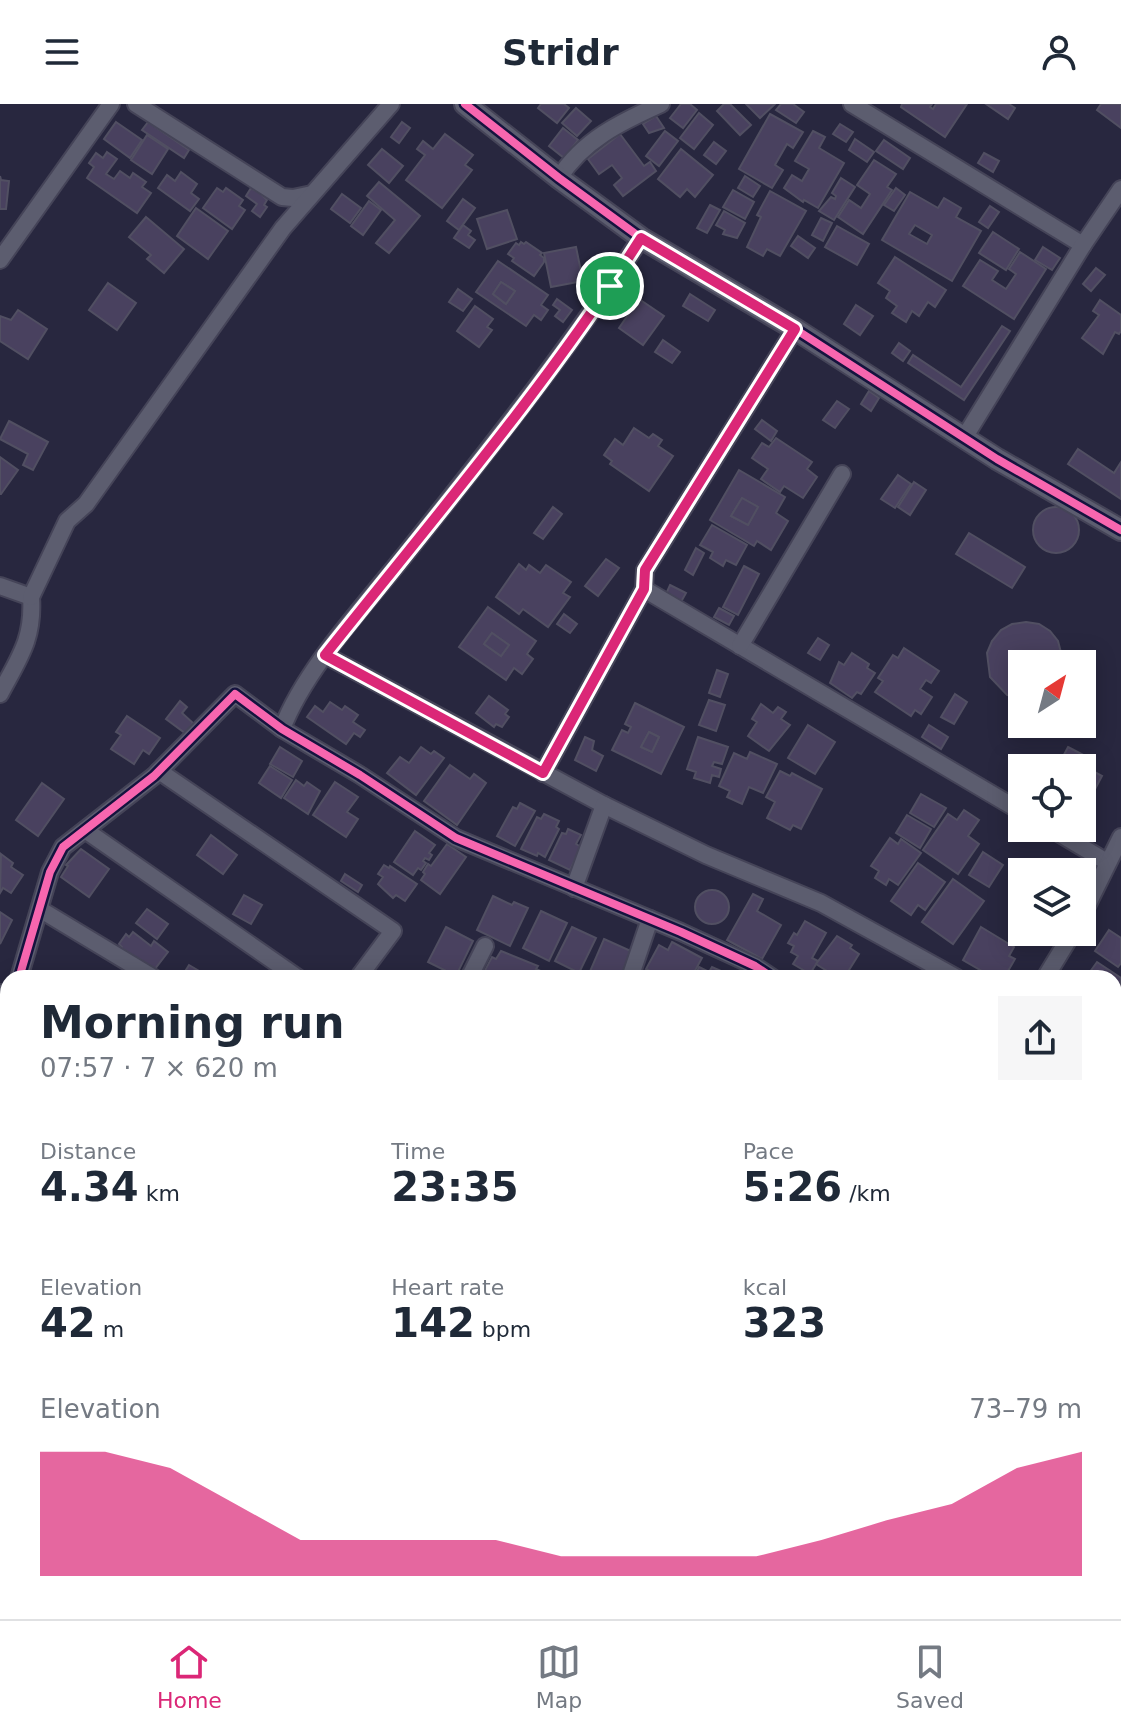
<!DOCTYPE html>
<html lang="en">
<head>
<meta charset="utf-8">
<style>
  :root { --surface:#fff; --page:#f6f6f7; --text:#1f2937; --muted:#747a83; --line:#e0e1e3; --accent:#db2777 }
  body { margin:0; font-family:"DejaVu Sans",sans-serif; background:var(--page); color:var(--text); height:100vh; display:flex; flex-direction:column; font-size:30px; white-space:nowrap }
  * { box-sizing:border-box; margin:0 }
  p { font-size:26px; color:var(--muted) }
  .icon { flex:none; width:44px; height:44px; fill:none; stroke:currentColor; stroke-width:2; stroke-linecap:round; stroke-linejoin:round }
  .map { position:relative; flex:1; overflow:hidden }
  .sheet { position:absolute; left:0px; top:866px; width:1122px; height:650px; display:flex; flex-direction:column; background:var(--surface); border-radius:24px 24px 0 0; box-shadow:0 4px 20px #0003 }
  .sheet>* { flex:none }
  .needle { width:52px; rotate:36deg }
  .controls { position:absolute; left:1008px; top:546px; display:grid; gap:16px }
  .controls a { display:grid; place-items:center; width:88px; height:88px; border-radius:0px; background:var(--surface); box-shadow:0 4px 20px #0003; font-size:40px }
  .pin { position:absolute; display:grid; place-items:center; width:68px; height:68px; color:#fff; margin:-34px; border:4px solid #fff; border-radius:50%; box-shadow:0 2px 8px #0007 }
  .round { display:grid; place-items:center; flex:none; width:84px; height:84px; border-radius:0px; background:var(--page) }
  .head { display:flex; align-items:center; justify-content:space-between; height:136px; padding:0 40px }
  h1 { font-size:44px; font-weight:800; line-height:60px }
  .figures { display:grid; grid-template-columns:repeat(3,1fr); gap:12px; height:136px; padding:8px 40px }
  .figures div { display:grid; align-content:center }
  .figures b { font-size:40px; font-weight:800 }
  .figures small { font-size:22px; font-weight:400 }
  .figures p { font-size:22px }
  .chart { height:224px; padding:16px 40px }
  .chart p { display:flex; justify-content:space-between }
  .chart svg { width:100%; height:144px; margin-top:8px; fill:var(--accent); opacity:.7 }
  header { display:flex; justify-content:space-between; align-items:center; height:104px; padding:0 40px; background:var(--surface); font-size:36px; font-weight:800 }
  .tab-bar { display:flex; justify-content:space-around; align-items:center; height:112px; border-top:2px solid var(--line); background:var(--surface); font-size:22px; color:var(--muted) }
  .tab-bar a { display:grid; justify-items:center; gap:4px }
  .tab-bar .selected { color:var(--accent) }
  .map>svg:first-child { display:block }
  .building { fill:#49415f; stroke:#514f62; stroke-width:2; fill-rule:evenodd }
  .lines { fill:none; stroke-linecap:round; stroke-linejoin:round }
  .minor-casing { stroke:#454458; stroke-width:20 }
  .tertiary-casing { stroke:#454458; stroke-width:24 }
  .minor { stroke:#5c5d6f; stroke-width:16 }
  .tertiary { stroke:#5c5d6f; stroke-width:20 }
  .cycleway-casing { stroke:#15133e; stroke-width:13 }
  .cycleway { stroke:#f766af; stroke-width:8 }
  .route-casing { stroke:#fff; stroke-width:16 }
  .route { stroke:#db2777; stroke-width:10 }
</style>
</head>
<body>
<header><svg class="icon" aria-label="menu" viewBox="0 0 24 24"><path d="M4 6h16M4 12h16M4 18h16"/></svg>Stridr<svg class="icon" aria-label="person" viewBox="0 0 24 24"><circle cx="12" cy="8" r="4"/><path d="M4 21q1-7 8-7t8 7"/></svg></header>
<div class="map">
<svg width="1121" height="1515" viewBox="0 0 1121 1515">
  <rect width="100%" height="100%" fill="#28273f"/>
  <!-- building -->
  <g class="building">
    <path d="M541,0H564L569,4L557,19L538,4Z"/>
    <path d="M681,0H690L697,6L683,24L670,14Z"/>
    <path d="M724,0H730L751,21L740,31L717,7Z"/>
    <path d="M746,0H775L760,14Z"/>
    <path d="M781,0H793L804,8L796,19L776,6Z"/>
    <path d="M902,0H932L930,3L933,5L936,0H967L945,33L901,3Z"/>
    <path d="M986,0H1009L1015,4L1008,15Z"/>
    <path d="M1101,0H1121V24L1097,6Z"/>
    <path d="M576,4L591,17L577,32L562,19Z"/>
    <path d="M699,9L713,21L694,45L680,34Z"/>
    <path d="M770,10L803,28L793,44L787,40L775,61L783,66L772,84L739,65Z"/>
    <path d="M656,12L664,24L649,29L643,20Z"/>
    <path d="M116,18L142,36L130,54L104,35Z"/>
    <path d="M148,18L189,46L184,54L142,26Z"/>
    <path d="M402,18L410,24L399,39L391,33Z"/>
    <path d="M840,20L853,28L846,38L833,30Z"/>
    <path d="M563,24L578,36L564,54L549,42Z"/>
    <path d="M665,27L678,37L659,62L646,52Z"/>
    <path d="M813,27L825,33L819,44L844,59L818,104L804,96L803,98L784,84L792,71L802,77L809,65L795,57Z"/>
    <path d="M445,30L473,51L465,61L472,66L442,104L406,76L425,51L417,45L423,37L433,45Z"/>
    <path d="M620,30L644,62L650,58L656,67L623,92L614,81L622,74L612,61L599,70L588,55Z"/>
    <path d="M147,31L168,45L152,70L131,56Z"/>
    <path d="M855,35L874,48L867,58L849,46Z"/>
    <path d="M884,36L910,54L903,65L876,47Z"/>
    <path d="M714,38L726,47L716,60L704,51Z"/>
    <path d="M382,45L403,62L389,79L368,61Z"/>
    <path d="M681,45L713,71L695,93L687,85L680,93L658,75Z"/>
    <path d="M107,48L117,55L106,70L114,75L120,67L130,74L133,69L146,78L142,83L151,89L137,109L87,74L94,63L89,59L96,49L103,54Z"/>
    <path d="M984,49L999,57L993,68L978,59Z"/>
    <path d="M874,56L896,70L887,83L892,86L863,130L838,113L849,96L861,104L870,90L857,81Z"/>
    <path d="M181,68L197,80L191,89L199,95L190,107L158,84L167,71L175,77Z"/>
    <path d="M0,72L1,76L9,77L6,105H0Z"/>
    <path d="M745,72L760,82L753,93L738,84Z"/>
    <path d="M841,74L855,83L834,116L819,107L831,93L835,95L836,92L832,89Z"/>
    <path d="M379,78L420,112L389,149L376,139L395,116L367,92Z"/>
    <path d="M217,84L223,88L226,84L243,96L239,102L245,106L232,125L203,104Z"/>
    <path d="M251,84L254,86L255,84L267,96L264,101L267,103L260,113L252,107L257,100L246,92Z"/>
    <path d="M896,84L905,91L894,107L884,101Z"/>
    <path d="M733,86L754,98L745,115L723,103Z"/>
    <path d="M770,87L806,107L780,152L767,145L763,152L747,143L761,113L757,111Z"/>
    <path d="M910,88L938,104L944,94L961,104L956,113L981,127L952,177L882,136ZM915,121L932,131L927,140L909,130Z"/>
    <path d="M342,90L361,104L350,119L331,105Z"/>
    <path d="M463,95L475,104L459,126L447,117Z"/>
    <path d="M369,97L381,106L363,131L351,122Z"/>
    <path d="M710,101L720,106L707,129L697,124Z"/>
    <path d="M990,102L999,108L988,124L979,118Z"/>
    <path d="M196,104L228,127L208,155L177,132Z"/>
    <path d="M507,106L517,135L487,145L477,115Z"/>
    <path d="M724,107L745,119L737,134L723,130L725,126L716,121Z"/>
    <path d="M146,113L184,145L164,169L147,155L151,151L129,133Z"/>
    <path d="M821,114L832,119L823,137L812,131Z"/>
    <path d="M463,121L471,127L468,131L475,136L469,144L454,134Z"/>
    <path d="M837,122L869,140L857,161L825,143Z"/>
    <path d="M993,128L1019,145L1006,166L979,149Z"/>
    <path d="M798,132L815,144L808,154L791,142Z"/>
    <path d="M521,138L524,140L526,138L542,149L540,151L544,154V158L534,172L512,157L514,154L508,150L516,139L519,141Z"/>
    <path d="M576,143L583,177L551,183L544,149Z"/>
    <path d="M1043,143L1060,154L1052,166L1035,156Z"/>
    <path d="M1020,148L1046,165L1014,215L963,182L980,156L998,167L992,176L1006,185L1016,170L1009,165Z"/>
    <path d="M895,153L946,186L935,203L928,198L919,212L912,207L906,218L892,209L897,202L886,194L890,187L878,179Z"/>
    <path d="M498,157L548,191L541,201L548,206L541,216L534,211L526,222L476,188ZM501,178L515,187L506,200L493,190Z"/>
    <path d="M1096,164L1105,171L1091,187L1083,180Z"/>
    <path d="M501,178L515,187L506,200L493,190Z"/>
    <path d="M108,179L136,199L117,226L89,206Z"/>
    <path d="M458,185L472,195L463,207L449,198Z"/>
    <path d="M690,190L715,206L708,217L683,202Z"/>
    <path d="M557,195L572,206L563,218L555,212L560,206L553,201Z"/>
    <path d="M639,195L664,212L643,241L619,224Z"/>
    <path d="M1100,196L1121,211V227L1119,230L1115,228L1103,250L1082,234L1099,211L1093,207Z"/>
    <path d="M856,201L873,212L860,231L844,220Z"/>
    <path d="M475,202L493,215L487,223L492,226L479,243L457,227Z"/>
    <path d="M18,206L47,225L28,255L0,237V212L11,216Z"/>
    <path d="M1002,222L1010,227L964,296L908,259L913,251L961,283Z"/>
    <path d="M663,236L680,248L672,259L655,248Z"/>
    <path d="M899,239L910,247L903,257L892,249Z"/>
    <path d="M869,287L879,294L871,307L861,300Z"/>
    <path d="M837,297L849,305L835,324L823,316Z"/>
    <path d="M762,316L777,327L771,337L755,325Z"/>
    <path d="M9,317L48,338L33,366L23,361L28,350L0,335Z"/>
    <path d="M634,324L649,334L653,330L662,336L658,342L673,352L649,387L610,360L612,357L604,351L615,335L623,341Z"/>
    <path d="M776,334L812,358L807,365L817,373L803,394L784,382L780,388L761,375L768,365L752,354L762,339L769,343Z"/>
    <path d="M1078,345L1114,369L1121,358V395L1068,360Z"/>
    <path d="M0,353L18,366L1,390H0Z"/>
    <path d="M739,366L785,393L776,409L788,417L771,446L757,437L754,442L710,416ZM742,394L758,403L748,421L731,412Z"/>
    <path d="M898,371L911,380L895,404L881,395Z"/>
    <path d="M914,378L926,386L910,411L898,403Z"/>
    <path d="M742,394L758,403L748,421L731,412Z"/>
    <circle cx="1056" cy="426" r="23"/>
    <path d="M553,403L562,410L543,435L534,429Z"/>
    <path d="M712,421L747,441L736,461L726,456L723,462L710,454L713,448L700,441Z"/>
    <path d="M969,429L1025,463L1012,484L956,450Z"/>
    <path d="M696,444L704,449L693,471L685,466Z"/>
    <path d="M606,455L619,464L598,492L585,482Z"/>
    <path d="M519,460L526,466L529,461L540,469L546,461L571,478L563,489L570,493L548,523L523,505L519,510L496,493Z"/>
    <path d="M744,462L759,470L738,511L723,503Z"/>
    <path d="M670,481L686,489L681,498L666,490Z"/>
    <path d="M488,503L536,537L527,550L533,555L522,570L514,564L506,576L459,543ZM492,529L509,541L501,552L484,540Z"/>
    <path d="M719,504L734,512L729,521L714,513Z"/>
    <path d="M564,510L577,520L570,529L557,520Z"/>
    <path d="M1026,518L1039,520L1050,527L1058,537L1064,560H1022V595H1019L1007,591L990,573L987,549L992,537L1001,526L1012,520Z"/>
    <path d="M492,529L509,541L501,552L484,540Z"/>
    <path d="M818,534L829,541L820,556L808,549Z"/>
    <path d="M904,544L939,567L931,579L926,576L920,585L932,593L921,610L915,606L911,612L875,588L883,577L878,574L893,551L898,554Z"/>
    <path d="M852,549L869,560L867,564L875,569L861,590L857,588L852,594L830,579L839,558L844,561Z"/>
    <path d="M717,566L728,570L720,593L709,589Z"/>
    <path d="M955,590L967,598L954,620L941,613Z"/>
    <path d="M489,592L508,606L505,610L509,613L502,623L496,620L494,623L476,609Z"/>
    <path d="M709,596L725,601L716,627L699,621Z"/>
    <path d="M180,597L187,603L182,609L193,619L185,629L166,615Z"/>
    <path d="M330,598L342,606L345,602L358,611L353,618L365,626L360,633L354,629L346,640L307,613L315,602L323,608Z"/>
    <path d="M635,599L684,623L661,670L612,646L622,626L628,629L631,623L625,620ZM649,628L659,633L652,648L641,643Z"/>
    <path d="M761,600L773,609L778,603L786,608L781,615L790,621L769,647L748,632L757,618L752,615Z"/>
    <path d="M127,612L160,634L149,650L143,646L134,660L111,645L121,631L116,628Z"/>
    <path d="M808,621L835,638L815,670L788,654Z"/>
    <path d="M929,621L948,633L941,645L922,633Z"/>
    <path d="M649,628L659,633L652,648L641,643Z"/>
    <path d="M585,633L594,637L592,646L603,652L596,667L575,656Z"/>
    <path d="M698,633L728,643L722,660L714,658L712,662L721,665L719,673L712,671L710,679L694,674L696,668L687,665Z"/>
    <path d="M280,643L302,657L293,673L270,660Z"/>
    <path d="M421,643L431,650L434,647L444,654L416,691L387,669L400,653L409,659Z"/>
    <path d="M1068,643L1093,656L1089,665L1102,672L1082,710V664H1057Z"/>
    <path d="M750,648L777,660L763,689L749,683L742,700L727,693L730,687L719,682L734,649L747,655Z"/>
    <path d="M450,661L470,675L474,670L486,679L457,721L424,697Z"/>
    <path d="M270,662L292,676L281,694L259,679Z"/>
    <path d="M780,667L790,672L792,669L822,685L801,725L793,721L790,726L767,714L775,698L766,693Z"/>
    <path d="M296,676L304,682L307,678L320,687L308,710L284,694Z"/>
    <path d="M335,678L358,693L347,708L358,715L346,733L313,711Z"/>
    <path d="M42,679L64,695L38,732L16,716Z"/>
    <path d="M921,690L946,704L934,723L910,709Z"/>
    <path d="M520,699L535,707L515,742L497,732L513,703L517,705Z"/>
    <path d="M964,706L979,716L968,732L979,740L958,770L923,746L948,710L957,716Z"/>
    <path d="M544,710L559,717L556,723L559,725L545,753L538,749L537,752L521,745L537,713L541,715Z"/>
    <path d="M907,711L931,725L920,744L896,729Z"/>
    <path d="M568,725L581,731L576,740L581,743L570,766L549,756L562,729L566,730Z"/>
    <path d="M415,727L435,741L429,749L432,751L429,756L425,754L423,757L426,759L421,766L418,764L413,771L394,758Z"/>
    <path d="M211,731L237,751L223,770L197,751Z"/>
    <path d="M890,734L898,740L901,735L921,749L898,781L889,775L886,781L875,774L879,767L871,762Z"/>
    <path d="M447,740L466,753L440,790L421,776L425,770L423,768L428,760L431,762Z"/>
    <path d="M81,745L109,765L89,793L61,773L68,762L66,761Z"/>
    <path d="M983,748L1003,761L989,783L969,771Z"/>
    <path d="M1,750L13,759L11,763L23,771L11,789L3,784L0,789Z"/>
    <path d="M918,759L945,778L925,806L918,801L911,811L891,797Z"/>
    <path d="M384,761L389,764L390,762L417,780L405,797L396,791L393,794L378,780L383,773L378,770Z"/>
    <path d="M345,770L362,781L358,788L341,777Z"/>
    <path d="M953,775L984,797L953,840L922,818Z"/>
    <circle cx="712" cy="803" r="17"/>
    <path d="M753,790L763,795L757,807L781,821L762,855L727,836Z"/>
    <path d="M244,791L262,801L251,820L233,810Z"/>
    <path d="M493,792L512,801L514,798L528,804L510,842L477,826Z"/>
    <path d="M147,805L168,820L157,835L136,819Z"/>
    <path d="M541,807L567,819L549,857L523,844Z"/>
    <path d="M0,808L12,816L0,840Z"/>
    <path d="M805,817L826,829L812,854L818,857L810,870L793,860L798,852L791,848L794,842L788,839L794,829L797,831Z"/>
    <path d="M446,823L473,837L456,872L428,858Z"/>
    <path d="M572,823L596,834L579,869L555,857Z"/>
    <path d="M981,823L1014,843L1009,852L1015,855L1004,874H994L963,856Z"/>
    <path d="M1109,826L1121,834V859L1118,863L1095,847Z"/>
    <path d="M133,828L151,842L154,837L168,848L151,870L119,847L122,843L119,840L126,830L129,833Z"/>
    <path d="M837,832L852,841L850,844L859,850L844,874H838L816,860Z"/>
    <path d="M604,835L633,848L621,874L588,872Z"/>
    <path d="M672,838L702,854L691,874H670L665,871L663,874L646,865L659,841L668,846Z"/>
    <path d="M501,847L538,862L536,865L545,869L542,874L482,872L492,853L496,855Z"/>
    <path d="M1097,858L1121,874V892L1114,903V874H1076L1080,868L1087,872Z"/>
    <path d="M189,861L211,874H181Z"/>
    <path d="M699,863L709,868L712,863L728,870L726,874H694Z"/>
    <path d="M1119,923L1121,924V959L1114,955V930Z"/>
    <path d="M8,936V974L0,969V947Z"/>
    <path d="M1114,988L1121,992V1021L1114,1016Z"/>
    <path d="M1114,1217L1121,1224V1250L1117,1247L1114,1251Z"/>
    <path d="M1114,1391L1121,1395V1433L1114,1429Z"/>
    <path d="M276,1508H298L308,1515H271Z"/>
    <path d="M970,1508H1009L1006,1515H967Z"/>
  </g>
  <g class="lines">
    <!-- minor casing -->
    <g class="minor-casing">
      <g id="minor">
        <path d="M136,0L282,93L293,94L312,90"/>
        <path d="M852,0L1083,141"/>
        <path d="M559,74C583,36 621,18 661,0"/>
        <path d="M0,156L111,0"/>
        <path d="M964,334L1083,141L1121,85"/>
        <path d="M0,482L31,493C34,535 19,554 0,590"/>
        <path d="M644,485L1022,708"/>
        <path d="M31,493L67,417L86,400L283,124L391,0"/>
        <path d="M740,542L842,370"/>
        <path d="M325,551L604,701L706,751L821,799L957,874"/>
        <path d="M282,625C305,564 367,499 408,447C489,345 571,243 641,134"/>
        <path d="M159,667L393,827L358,874"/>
        <path d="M543,669L644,485L645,466L795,225"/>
        <path d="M1050,724L1107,758"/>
        <path d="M85,726L298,874"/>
        <path d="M574,784L604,701"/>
        <path d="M41,806L154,874"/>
        <path d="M1082,812L1121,733"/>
        <path d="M19,874L50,768L63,743L154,672L235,590L282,625L360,671L456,734L681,828L755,862L773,874"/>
        <path d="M469,874L485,842"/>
        <path d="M630,874L650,815"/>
        <path d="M1045,874L1073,828"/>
        <path d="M0,889L8,893"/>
        <path d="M0,927L8,907"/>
        <path d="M1114,1053L1121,1058"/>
        <path d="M1114,1278L1121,1281"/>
        <path d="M1114,1481L1121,1484"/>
        <path d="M220,1508L228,1515"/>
        <path d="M428,1508L436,1515"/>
        <path d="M698,1508L711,1515"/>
        <path d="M194,1515L199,1508"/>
        <path d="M545,1515L549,1508"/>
        <path d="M623,1515L628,1508"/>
        <path d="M798,1515L802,1508"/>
        <path d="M962,1515L963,1508"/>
        <path d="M1113,1515L1121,1500"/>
      </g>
    </g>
    <!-- tertiary casing -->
    <g class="tertiary-casing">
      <path id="tertiary" d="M465,0L559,74L641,134L795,225L997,355L1121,426"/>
    </g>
    <!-- minor -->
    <use href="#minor" class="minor"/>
    <!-- tertiary -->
    <use href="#tertiary" class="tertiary"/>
    <!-- cycleway casing -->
    <g class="cycleway-casing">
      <g id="cycleway">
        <path d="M465,0L559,74L641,134L795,225L997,355L1121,426"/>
        <path d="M19,874L50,768L63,743L154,672L235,590L282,625L360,671L456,734L681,828L755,862L773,874"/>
      </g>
    </g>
    <!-- cycleway -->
    <use href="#cycleway" class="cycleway"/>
  </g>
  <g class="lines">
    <!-- route casing -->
    <g class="route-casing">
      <path id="route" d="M641,134L795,225L645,466L644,485L543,669L325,551C433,415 548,281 641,134Z"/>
    </g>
    <!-- route -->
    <use href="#route" class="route"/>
  </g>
</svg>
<div class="controls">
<a><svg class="needle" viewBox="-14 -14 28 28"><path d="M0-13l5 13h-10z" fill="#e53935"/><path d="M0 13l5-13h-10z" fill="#747a83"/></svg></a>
<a><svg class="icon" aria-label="locate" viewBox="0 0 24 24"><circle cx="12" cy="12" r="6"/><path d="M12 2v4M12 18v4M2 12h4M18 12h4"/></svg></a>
<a><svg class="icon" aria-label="layers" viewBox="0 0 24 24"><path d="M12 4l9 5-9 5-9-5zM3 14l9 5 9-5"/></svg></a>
</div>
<div class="pin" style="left:610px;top:182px;background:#1e9e55"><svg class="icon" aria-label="arrive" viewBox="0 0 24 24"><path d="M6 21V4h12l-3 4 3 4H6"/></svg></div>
<section class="sheet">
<div class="head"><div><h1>Morning run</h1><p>07:57 · 7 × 620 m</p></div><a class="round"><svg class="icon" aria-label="share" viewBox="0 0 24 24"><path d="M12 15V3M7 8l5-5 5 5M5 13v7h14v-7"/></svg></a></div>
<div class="figures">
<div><p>Distance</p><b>4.34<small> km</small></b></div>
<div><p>Time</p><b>23:35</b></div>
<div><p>Pace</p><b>5:26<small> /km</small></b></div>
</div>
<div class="figures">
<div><p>Elevation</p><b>42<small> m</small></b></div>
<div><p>Heart rate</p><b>142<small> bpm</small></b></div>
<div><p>kcal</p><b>323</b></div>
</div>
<div class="chart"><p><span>Elevation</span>73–79 m</p>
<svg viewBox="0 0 160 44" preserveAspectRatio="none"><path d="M0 44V6L10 6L20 11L30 22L40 33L50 33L60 33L70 33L80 38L90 38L100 38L110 38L120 33L130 27L140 22L150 11L160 6V44z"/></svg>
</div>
</section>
</div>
<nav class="tab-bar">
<a class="selected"><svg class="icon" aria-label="home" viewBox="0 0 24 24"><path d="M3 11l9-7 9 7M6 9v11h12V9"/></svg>Home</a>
<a><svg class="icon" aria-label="map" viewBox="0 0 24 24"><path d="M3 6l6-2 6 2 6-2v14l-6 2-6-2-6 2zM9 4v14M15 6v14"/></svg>Map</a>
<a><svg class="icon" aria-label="saved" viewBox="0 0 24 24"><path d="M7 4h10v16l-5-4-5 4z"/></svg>Saved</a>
</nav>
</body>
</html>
